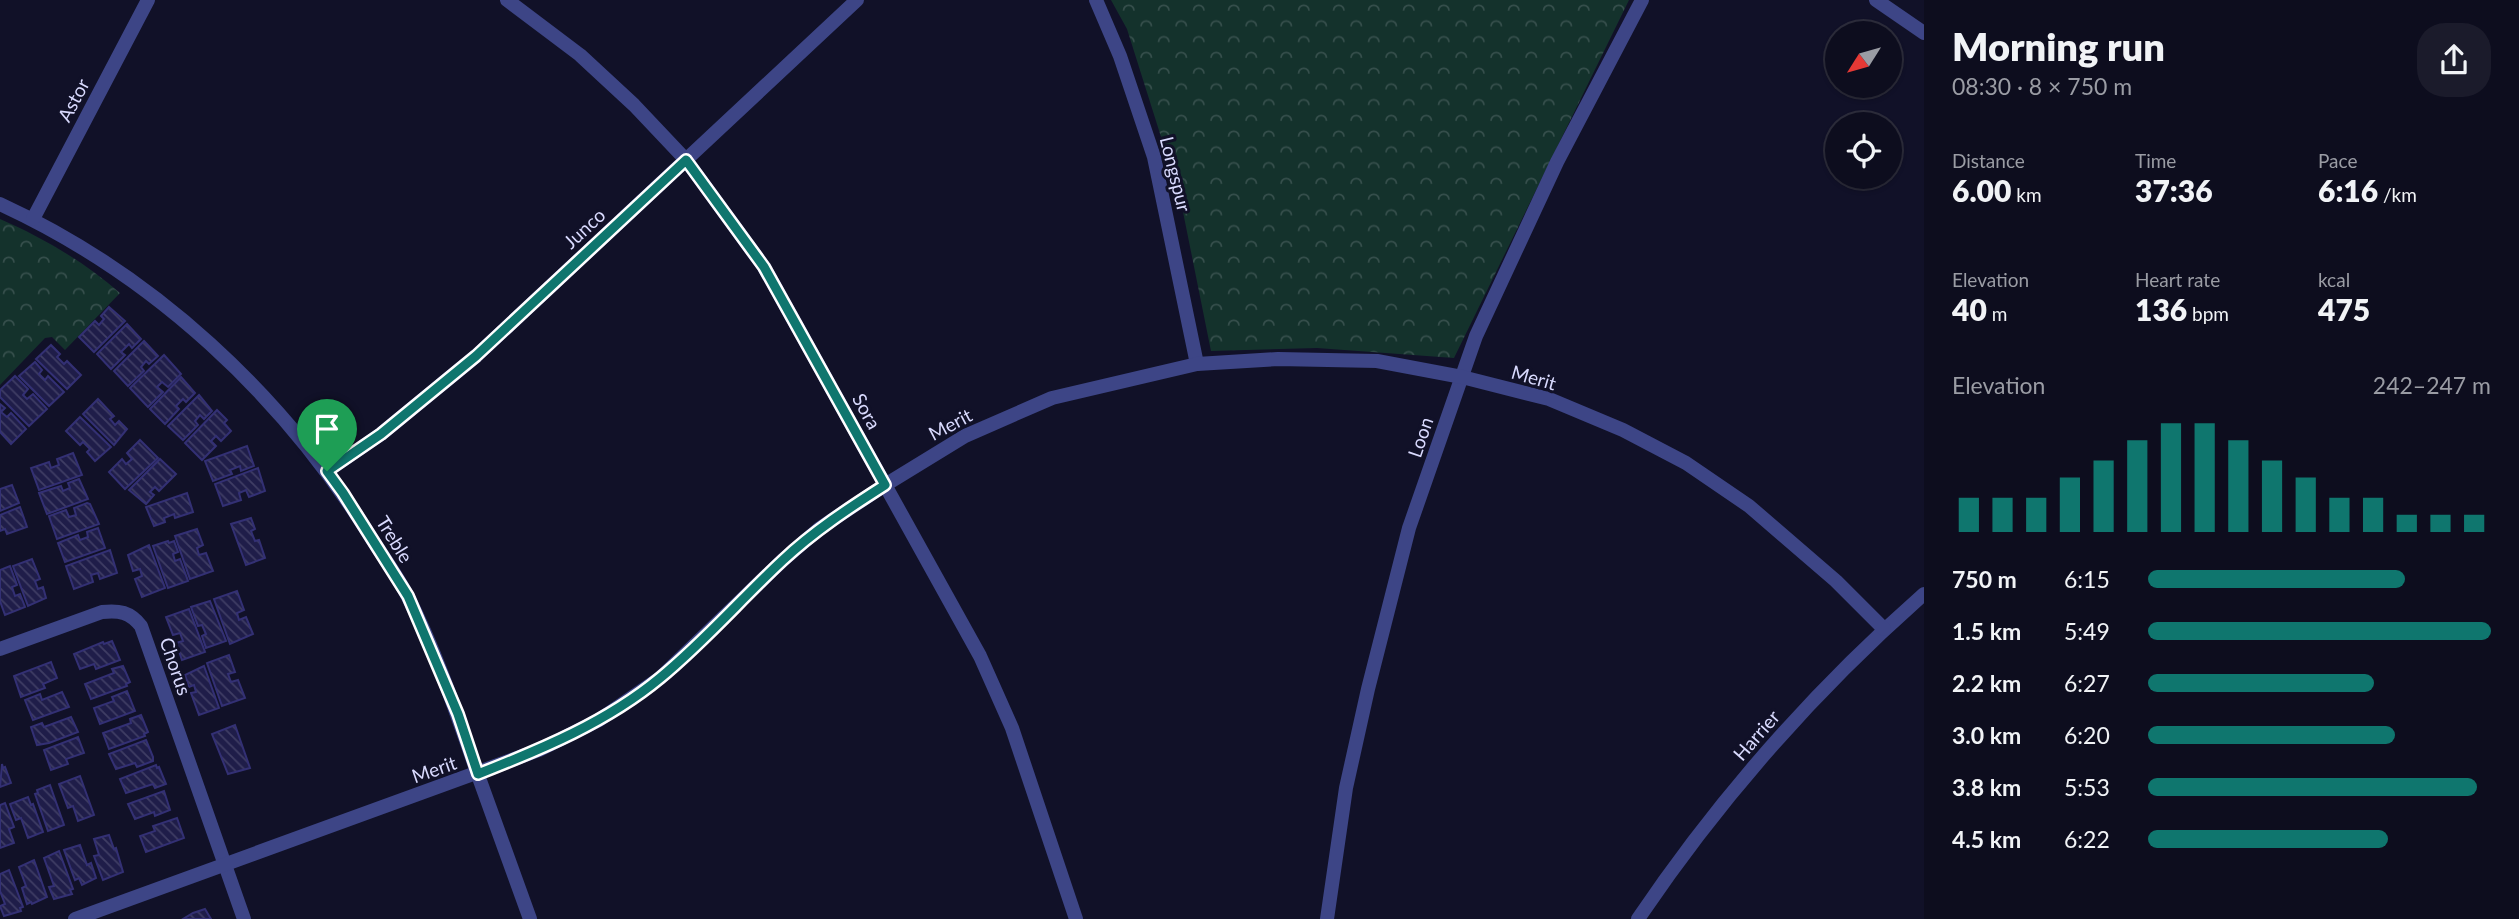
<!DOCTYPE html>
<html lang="en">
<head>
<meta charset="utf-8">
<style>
  :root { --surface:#0d0d1e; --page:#1b1b2b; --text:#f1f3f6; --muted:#9a9ca4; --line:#2d2d3c; --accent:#0f766e }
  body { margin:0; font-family:Lato,sans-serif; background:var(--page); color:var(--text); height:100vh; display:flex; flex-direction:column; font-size:26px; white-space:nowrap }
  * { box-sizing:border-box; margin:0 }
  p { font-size:23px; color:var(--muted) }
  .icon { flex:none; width:38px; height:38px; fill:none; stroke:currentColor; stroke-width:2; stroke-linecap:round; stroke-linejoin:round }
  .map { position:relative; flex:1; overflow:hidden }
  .side { display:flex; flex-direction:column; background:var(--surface); width:595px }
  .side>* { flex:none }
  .needle { width:46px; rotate:233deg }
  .fabs { position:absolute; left:1825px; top:21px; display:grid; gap:14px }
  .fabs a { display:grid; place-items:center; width:77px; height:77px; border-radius:50%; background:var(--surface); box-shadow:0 2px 5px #0004,0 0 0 2px var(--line); font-size:35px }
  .pin { position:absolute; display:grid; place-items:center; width:60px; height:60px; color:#fff; margin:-72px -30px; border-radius:50% 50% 50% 0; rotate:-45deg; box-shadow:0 0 7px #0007 }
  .pin .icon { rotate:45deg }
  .round { display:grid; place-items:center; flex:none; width:74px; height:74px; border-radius:28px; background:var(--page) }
  .summary { display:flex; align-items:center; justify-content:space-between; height:119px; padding:0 28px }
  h1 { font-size:38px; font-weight:800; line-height:52px }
  .stats { display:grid; grid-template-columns:repeat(3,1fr); gap:10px; height:119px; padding:7px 28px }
  .stats div { display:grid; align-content:center }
  .stats b { font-size:30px; font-weight:800 }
  .stats small { font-size:19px; font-weight:400 }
  .stats p { font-size:19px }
  .chart { height:196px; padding:14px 28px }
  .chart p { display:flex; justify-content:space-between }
  .chart svg { width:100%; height:126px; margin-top:7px; stroke:var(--accent); stroke-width:6 }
  ul { padding:0 28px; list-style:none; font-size:23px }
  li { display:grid; grid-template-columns:112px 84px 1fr; align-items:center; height:52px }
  li i { height:18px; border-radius:9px; background:var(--accent) }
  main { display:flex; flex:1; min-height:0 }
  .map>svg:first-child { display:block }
  .park { fill:url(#park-crowns) }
  .building { fill:url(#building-back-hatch); stroke:#333074; stroke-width:2 }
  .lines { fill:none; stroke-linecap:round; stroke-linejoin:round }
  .minor { stroke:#3d4586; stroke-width:14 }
  .tertiary { stroke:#3d4586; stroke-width:14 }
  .route-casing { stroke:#fff; stroke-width:14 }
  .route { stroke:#0f766e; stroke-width:9 }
  .labels { text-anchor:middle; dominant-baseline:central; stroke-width:6; stroke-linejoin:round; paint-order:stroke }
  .street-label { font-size:19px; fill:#d9dafe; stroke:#111128 }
</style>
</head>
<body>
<main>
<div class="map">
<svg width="1924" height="919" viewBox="0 0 1924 919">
  <defs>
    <pattern id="park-crowns" width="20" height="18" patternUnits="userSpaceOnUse" patternTransform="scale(1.75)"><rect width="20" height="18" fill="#14322c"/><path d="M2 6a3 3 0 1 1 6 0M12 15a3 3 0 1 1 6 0" fill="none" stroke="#364f4c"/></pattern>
    <pattern id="building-back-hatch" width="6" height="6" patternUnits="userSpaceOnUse" patternTransform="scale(1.75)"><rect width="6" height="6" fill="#1f1d49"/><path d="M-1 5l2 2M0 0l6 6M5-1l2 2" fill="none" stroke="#3f3d64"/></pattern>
  </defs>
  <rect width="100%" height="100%" fill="#111128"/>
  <!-- park -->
  <g class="park">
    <path d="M1111,0H1629L1454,358L1317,348L1211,351L1180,197L1127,29Z"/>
    <path d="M0,219C42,237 86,263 120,293L65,350L52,337L45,338L0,385Z"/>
  </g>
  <!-- building -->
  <g class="building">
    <path d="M109,307L125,321L94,352L79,337L95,321L99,325L104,319L101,316Z"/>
    <path d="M127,324L141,339L132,348L129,344L121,352L125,355L111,369L97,354Z"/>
    <path d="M144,341L158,356L149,364L146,361L141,367L144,371L128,386L114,371Z"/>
    <path d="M51,345L60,354L57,357L64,364L67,361L81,375L67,389L36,359Z"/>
    <path d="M164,355L181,374L168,387L162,382L157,387L163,392L148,407L130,388Z"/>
    <path d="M35,362L42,370L39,374L45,380L48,376L64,392L49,406L19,376Z"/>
    <path d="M15,376L28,389L23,395L27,399L33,394L47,409L29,426L0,397V390Z"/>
    <path d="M181,377L195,393L186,402L183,399L176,406L179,409L165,424L150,409Z"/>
    <path d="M199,395L212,411L204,419L200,415L195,421L198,425L183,440L168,426Z"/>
    <path d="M98,399L114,416L110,419L115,425L119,421L127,429L114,445L83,414Z"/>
    <path d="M0,404L5,408L1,412L7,417L11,413L26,429L11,444L0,432Z"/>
    <path d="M217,410L227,420L224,423L231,431L221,441L216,436L211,441L216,446L202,460L185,443Z"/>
    <path d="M80,417L111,447L95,461L87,452L90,449L83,442L80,445L66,431Z"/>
    <path d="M140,440L158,458L125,489L109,472L122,459L126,464L132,459L127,453Z"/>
    <path d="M247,446L254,466L241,471L240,466L230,470L232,474L213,481L205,461Z"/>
    <path d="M73,453L82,475L39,490L31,468L49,462L51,468L59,465L57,459Z"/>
    <path d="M160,459L176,474L159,491L155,487L150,492L154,495L146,504L129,490Z"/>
    <path d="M258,468L265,491L249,497L246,490L239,493L241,500L223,506L215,484Z"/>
    <path d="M79,479L88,499L47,514L39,493L61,486L63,491L70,488L68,483Z"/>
    <path d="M12,485L19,503L0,511V489Z"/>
    <path d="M187,493L193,512L175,518L174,514L164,518L165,522L154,526L146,507Z"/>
    <path d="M87,503L90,504L99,524L57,539L49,516L66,510L69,517L76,515L74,508Z"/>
    <path d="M20,507L27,527L7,534L5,529L0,531V515Z"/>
    <path d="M251,518L255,529L251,531L255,541L259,540L265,558L246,565L231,524Z"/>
    <path d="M98,528L105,548L65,562L58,543L78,535L80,540L88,537L87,532Z"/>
    <path d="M197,529L203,545L197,548L199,555L206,553L213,571L190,579L175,536Z"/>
    <path d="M168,541L169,543L174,541L178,552L173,554L175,561L180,559L188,581L168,588L153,546Z"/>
    <path d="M149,545L165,588L142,597L135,579L142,576L140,569L133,571L128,555Z"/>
    <path d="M110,550L117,573L100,579L98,573L91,575L93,582L74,589L66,566Z"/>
    <path d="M32,559L40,579L35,581L38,589L43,587L46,598L28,606L13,566Z"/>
    <path d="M10,566L17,585L12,587L15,596L20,594L25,607L5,615L0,601V570Z"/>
    <path d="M237,591L244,610L237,613L239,620L246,617L253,634L230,644L214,599Z"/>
    <path d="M210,601L226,641L206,648L202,636L206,634L202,625L198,626L191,607Z"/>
    <path d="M189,609L205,652L182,660L176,643L183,641L180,633L173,635L166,617Z"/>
    <path d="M112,641L120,660L96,669L94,664L80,669L74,654L103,642L104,644Z"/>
    <path d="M229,655L235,672L228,674L231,682L238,680L245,698L222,706L207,663Z"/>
    <path d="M51,662L57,678L43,684L45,688L21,697L14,676Z"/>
    <path d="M123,666L130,682L126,684L127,686L91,699L85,684L114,673L112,669Z"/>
    <path d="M204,666L219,708L199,715L191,693L196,692L194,685L189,687L185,675Z"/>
    <path d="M127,691L135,711L100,724L94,708L114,701L112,697Z"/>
    <path d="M62,692L69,707L33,720L25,700L40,694L42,700Z"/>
    <path d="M141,715L148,732L144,734L145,736L109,749L103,733L131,723L130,719Z"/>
    <path d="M71,717L78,732L49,743L37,745L31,727L42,723L44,727Z"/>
    <path d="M235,725L250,768L228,774L212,734Z"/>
    <path d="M78,737L84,753L66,759L68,764L51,770L44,750Z"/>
    <path d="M146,740L153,757V761L137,767L135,763L116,769L109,754Z"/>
    <path d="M2,764L3,768L5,767L11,783L0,787Z"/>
    <path d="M156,765L157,768L159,767L166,784L155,788L153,784L126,793L120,779Z"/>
    <path d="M80,776L94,815L78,821L73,806L68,808L59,784Z"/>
    <path d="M50,785L64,825L48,831L35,794L38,793L37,790Z"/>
    <path d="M164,791L170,810L155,816L154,812L135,819L128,804Z"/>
    <path d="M28,797L31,805L33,804L43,832L28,838L21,818L16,820L10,804Z"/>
    <path d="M5,803L14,827L9,829L14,843L0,848V805Z"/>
    <path d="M177,818L184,838L146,852L140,836L155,831L153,826Z"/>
    <path d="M109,835L114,849L116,848L123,872L103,880L94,856L99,855L94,839Z"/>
    <path d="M80,845L87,865L91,863L96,878L82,885L79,878L75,880L64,850Z"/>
    <path d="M59,851L73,889L70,890L72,894L54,899L49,887L54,886L44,858Z"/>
    <path d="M34,860L47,897L32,904L31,902L27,904L22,888L26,886L19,867Z"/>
    <path d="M9,870L23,907L20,908L21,911L4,916L0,906L5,904L0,891V874Z"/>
    <path d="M205,909L211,919H183L193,913Z"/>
  </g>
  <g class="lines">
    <!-- minor -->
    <g class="minor">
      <path d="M507,0L580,55L634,105L686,160L764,267L980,656L1012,728L1076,919"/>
      <path d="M1096,0L1120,56L1154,157L1197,364"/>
      <path d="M1876,0L1924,33"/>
      <path d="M327,471L381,434L476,356L857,0"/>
      <path d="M0,649L102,612C119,610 130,612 141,626L244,919"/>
      <path d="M1327,919L1346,788L1368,689L1409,528L1476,336L1557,162L1642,0"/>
      <path d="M1638,919C1719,799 1815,690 1924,594"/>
    </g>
    <!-- tertiary -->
    <g class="tertiary">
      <path d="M0,204C154,275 283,395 372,539C384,558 398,577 408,597C437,654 457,715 478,775C495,823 513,871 530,919"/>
      <path d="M33,219L148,0"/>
      <path d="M75,919L539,750L599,720L660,678L783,560L820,528L885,485L965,436L1052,398L1197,364L1278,359L1377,361L1462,377L1549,399L1623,430L1686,463L1749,506L1836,581L1884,629"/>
    </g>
  </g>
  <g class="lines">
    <!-- route casing -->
    <g class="route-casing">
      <path id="route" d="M686,160L764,267L885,485C849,508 814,531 783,560C741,599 704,642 660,678C607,722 542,749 478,774L458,714L408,596L343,493L327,471L381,434L476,356Z"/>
    </g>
    <!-- route -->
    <use href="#route" class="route"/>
  </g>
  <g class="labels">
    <!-- street labels -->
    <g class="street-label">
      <text transform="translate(73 100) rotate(-62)">Astor</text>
      <text transform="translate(1176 174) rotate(76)">Longspur</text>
      <text transform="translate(584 228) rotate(-43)">Junco</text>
      <text transform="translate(1534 377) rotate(16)">Merit</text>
      <text transform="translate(867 411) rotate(61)">Sora</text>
      <text transform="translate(950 424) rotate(-28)">Merit</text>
      <text transform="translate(1420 437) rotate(-71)">Loon</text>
      <text transform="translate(395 539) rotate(58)">Treble</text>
      <text transform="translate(176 666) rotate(71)">Chorus</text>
      <text transform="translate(1756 735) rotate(-49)">Harrier</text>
      <text transform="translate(434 769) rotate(-19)">Merit</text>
    </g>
  </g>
</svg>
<div class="fabs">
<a><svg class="needle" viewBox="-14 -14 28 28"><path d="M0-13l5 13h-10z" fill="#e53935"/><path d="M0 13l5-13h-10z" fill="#9a9ca4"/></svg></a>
<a><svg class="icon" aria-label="locate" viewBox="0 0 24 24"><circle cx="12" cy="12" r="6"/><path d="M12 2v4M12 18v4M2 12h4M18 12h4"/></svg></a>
</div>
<div class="pin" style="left:327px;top:471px;background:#1e9e55"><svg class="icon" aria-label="arrive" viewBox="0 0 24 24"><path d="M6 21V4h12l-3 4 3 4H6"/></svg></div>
</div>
<section class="side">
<div class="summary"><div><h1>Morning run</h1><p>08:30 · 8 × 750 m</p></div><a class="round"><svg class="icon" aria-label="share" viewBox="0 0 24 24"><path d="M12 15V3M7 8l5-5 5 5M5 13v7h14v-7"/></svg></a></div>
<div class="stats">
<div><p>Distance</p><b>6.00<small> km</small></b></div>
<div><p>Time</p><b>37:36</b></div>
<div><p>Pace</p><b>6:16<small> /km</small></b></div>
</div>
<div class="stats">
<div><p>Elevation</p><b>40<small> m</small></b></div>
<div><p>Heart rate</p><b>136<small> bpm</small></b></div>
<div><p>kcal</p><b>475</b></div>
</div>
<div class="chart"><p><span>Elevation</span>242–247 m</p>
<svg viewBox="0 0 160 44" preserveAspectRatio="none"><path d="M5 44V32M15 44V32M25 44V32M35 44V25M45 44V19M55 44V12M65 44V6M75 44V6M85 44V12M95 44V19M105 44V25M115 44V32M125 44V32M135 44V38M145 44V38M155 44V38"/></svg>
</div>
<ul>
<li><b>750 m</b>6:15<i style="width:75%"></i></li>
<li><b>1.5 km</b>5:49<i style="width:100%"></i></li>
<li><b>2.2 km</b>6:27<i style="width:66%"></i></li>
<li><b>3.0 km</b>6:20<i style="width:72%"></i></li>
<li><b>3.8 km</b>5:53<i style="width:96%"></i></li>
<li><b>4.5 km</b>6:22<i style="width:70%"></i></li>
</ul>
</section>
</main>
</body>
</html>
